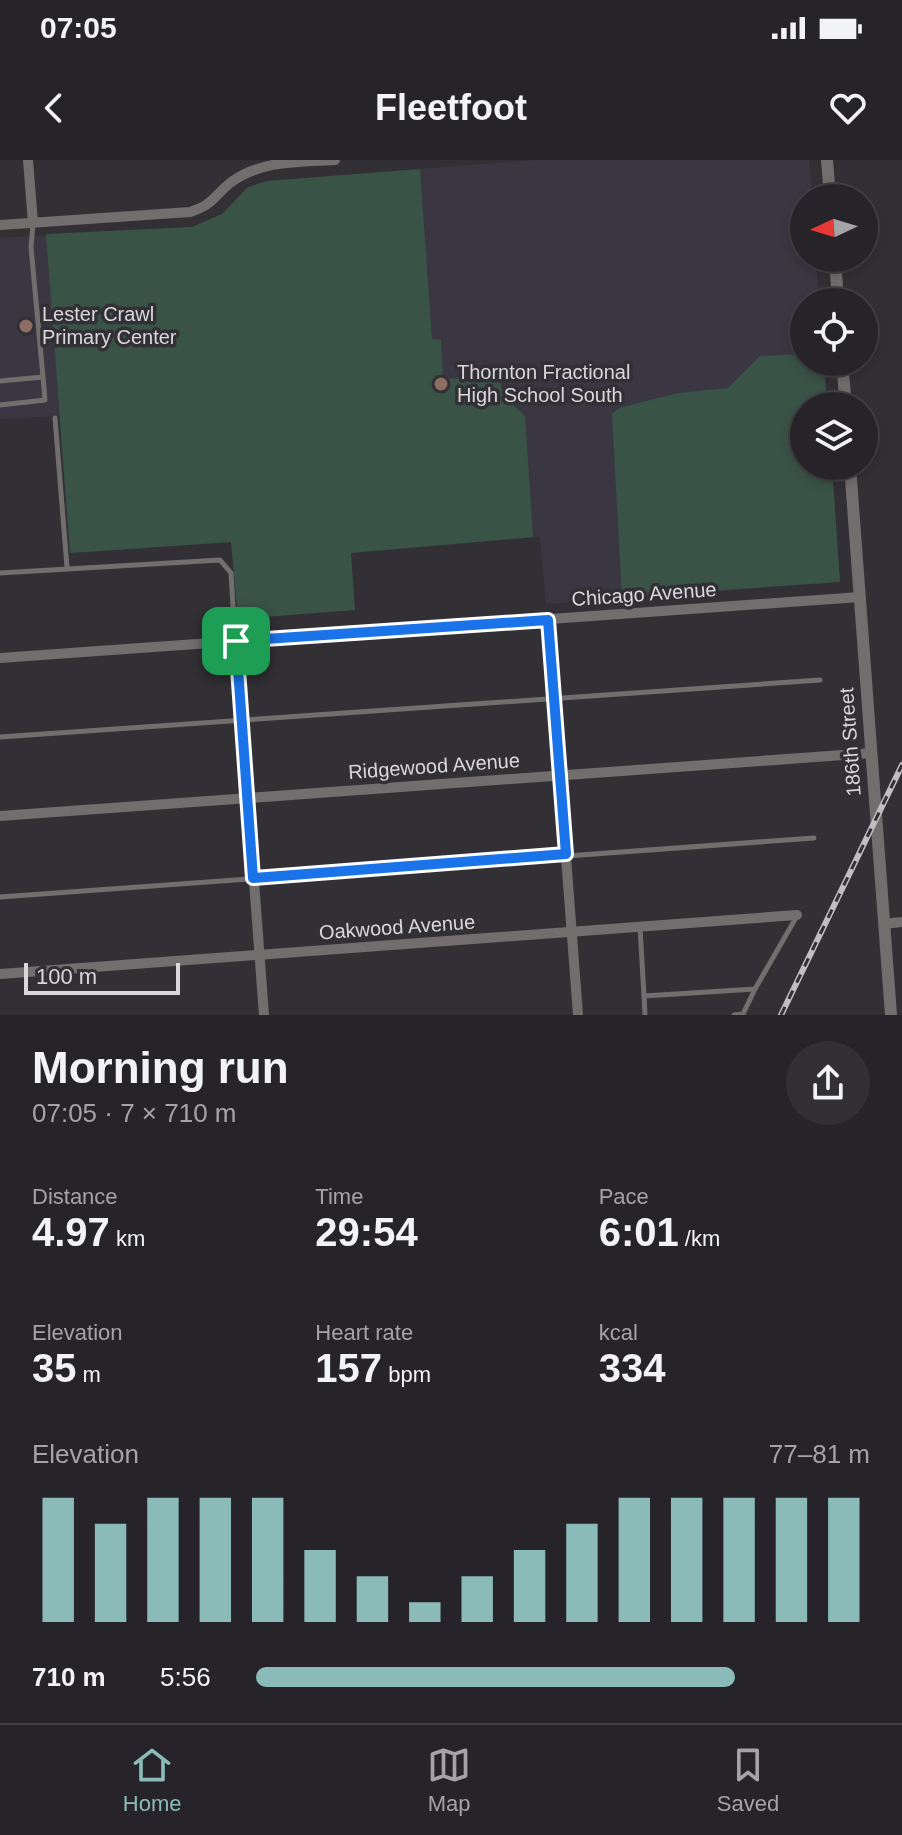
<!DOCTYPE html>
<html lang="en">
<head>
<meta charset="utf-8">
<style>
  :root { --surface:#262428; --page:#323034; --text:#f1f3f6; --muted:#a4a4a8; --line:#424145; --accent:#8bbbb9 }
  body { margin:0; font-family:Arial,sans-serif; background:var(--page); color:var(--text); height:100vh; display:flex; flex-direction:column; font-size:30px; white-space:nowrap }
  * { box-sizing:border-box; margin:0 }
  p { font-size:26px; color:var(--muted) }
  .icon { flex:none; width:44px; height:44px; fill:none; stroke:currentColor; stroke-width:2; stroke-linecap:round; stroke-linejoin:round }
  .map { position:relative; height:855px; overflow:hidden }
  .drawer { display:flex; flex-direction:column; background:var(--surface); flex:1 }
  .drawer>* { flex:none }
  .needle { width:52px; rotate:266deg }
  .fabs { position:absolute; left:790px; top:24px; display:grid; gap:16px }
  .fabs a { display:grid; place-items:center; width:88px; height:88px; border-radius:50%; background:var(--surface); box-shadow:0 4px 12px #0003,0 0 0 2px var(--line); font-size:40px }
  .scale { position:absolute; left:24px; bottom:20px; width:156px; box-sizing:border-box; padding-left:8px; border:4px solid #d8d7da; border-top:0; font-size:22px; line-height:28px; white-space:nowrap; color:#d8d7da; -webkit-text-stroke:6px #323035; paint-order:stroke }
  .pin { position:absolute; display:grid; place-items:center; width:68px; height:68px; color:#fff; margin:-34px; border-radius:16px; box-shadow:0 4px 12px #0006 }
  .round { display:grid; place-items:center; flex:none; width:84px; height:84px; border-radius:42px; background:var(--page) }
  .overview { display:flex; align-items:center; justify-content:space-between; height:136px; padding:0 32px }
  h1 { font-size:44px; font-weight:600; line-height:60px }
  .stats { display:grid; grid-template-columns:repeat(3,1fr); gap:12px; height:136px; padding:8px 32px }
  .stats div { display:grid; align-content:center }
  .stats b { font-size:40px; font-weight:600 }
  .stats small { font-size:22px; font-weight:400 }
  .stats p { font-size:22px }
  .chart { height:224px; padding:16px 32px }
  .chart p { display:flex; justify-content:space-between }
  .chart svg { width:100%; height:144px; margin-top:8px; stroke:var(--accent); stroke-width:6 }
  ul { padding:0 32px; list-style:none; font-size:26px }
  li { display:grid; grid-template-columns:128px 96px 1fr; align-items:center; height:60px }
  li i { height:20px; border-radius:10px; background:var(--accent) }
  .status { display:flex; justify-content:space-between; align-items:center; height:56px; padding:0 40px; background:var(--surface); direction:ltr }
  .status svg { height:22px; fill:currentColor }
  header { display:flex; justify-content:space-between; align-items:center; height:104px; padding:0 32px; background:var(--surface); font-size:36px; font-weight:600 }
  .tabs { display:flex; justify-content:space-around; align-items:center; height:112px; border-top:2px solid var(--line); background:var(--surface); font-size:22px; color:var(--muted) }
  .tabs a { display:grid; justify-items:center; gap:4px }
  .tabs .selected { color:var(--accent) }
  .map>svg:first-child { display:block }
  .built { fill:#3a3742 }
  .green { fill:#3a5347 }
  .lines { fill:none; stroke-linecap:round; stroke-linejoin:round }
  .service { stroke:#716e6d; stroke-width:5 }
  .minor { stroke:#716e6d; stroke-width:10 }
  .tertiary { stroke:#716e6d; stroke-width:12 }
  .rail-casing { stroke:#c0bec2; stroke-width:6 }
  .rail { stroke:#323035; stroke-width:3; stroke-dasharray:9; stroke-linecap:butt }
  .route-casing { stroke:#fff; stroke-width:16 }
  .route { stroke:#1a73e8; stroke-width:10 }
  .education-dot { fill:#8d6e63; stroke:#323035; stroke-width:3 }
  .labels { text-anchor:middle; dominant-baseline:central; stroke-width:7; stroke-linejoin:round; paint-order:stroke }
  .poi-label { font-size:20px; fill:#d8d7da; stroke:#323035; text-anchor:start }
  .street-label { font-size:20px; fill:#d8d7da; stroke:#323035 }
</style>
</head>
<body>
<div class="status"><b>07:05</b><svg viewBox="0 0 49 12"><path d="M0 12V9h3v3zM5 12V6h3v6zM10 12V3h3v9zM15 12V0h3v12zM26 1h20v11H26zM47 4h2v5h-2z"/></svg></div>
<header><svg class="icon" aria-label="back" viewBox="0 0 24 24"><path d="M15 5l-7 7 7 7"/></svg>Fleetfoot<svg class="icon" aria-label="heart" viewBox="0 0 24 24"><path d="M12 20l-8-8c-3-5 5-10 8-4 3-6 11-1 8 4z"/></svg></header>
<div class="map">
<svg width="902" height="855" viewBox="0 0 902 855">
  <rect width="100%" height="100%" fill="#323035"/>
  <!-- built -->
  <path class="built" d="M535,0H809L812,38H804V98H816L819,142H804V202H824L827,246H804V306H832L840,422L546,444L540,377L351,393L355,450L238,459L231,382L70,393L59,256L0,259V78L192,67L222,54L248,27L267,21Z"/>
  <!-- green -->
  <g class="green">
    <path d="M420,9L432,179L441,180L443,219L499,216L503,235L525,256L533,377L351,393L355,450L238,459L231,382L70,393L46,74L192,67L222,54L248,27L267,21Z"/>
    <path d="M804,194V202H824L827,246H804V306H832L840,422L622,437L612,254L619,248L678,233L728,228L760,196Z"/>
  </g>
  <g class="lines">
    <!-- service -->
    <g class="service">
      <path d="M0,221L43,217L31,87L33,64"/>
      <path d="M0,245L45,240L43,217"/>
      <path d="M55,258L67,407"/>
      <path d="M0,413L220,400L231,413L235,480"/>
      <path d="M0,577L820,520"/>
      <path d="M0,737L814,678"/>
      <path d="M640,767L644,836"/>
      <path d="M645,855L644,836L755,829L797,756"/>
      <path d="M734,855L743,854L755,829"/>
    </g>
    <!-- minor -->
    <g class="minor">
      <path d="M28,0L33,63"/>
      <path d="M0,65L190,52C214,44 213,37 230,23C260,0 300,2 335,0"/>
      <path d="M548,460L578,855"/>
      <path d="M236,481L264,855"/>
      <path d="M0,498L860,437"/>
      <path d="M0,656L871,593"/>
      <path d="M884,764L902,762"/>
      <path d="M0,814L797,755"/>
    </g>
    <!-- tertiary -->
    <g class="tertiary">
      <path d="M827,0L830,38"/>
      <path d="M835,98L838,142"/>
      <path d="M842,202L846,246"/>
      <path d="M850,306L891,855"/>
    </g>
    <!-- rail casing -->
    <g class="rail-casing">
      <path id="rail" d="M781,855L902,605"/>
    </g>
    <!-- rail -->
    <use href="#rail" class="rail"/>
  </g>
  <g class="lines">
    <!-- route casing -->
    <g class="route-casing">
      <path id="route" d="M548,460L566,694L253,718L236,481Z"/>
    </g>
    <!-- route -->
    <use href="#route" class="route"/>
  </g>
  <!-- markers -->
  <g class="education-dot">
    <circle cx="26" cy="166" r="8"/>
    <circle cx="441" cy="224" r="8"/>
  </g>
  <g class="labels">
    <!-- poi labels -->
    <g class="poi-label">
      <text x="42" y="154">Lester Crawl<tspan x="42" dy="23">Primary Center</tspan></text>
      <text x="457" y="212">Thornton Fractional<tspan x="457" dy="23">High School South</tspan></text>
    </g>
    <!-- street labels -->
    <g class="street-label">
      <text transform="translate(644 434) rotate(-4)">Chicago Avenue</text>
      <text transform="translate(850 582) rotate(-94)">186th Street</text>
      <text transform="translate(434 606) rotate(-4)">Ridgewood Avenue</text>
      <text transform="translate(397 767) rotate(-4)">Oakwood Avenue</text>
    </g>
  </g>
</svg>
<div class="fabs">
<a><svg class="needle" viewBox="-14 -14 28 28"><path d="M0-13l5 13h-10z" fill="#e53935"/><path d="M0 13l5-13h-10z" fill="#a4a4a8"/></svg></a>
<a><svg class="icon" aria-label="locate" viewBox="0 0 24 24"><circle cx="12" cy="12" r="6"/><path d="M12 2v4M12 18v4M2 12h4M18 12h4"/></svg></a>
<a><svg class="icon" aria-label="layers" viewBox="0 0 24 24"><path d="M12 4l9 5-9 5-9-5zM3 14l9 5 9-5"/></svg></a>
</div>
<div class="scale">100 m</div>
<div class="pin" style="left:236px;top:481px;background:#1e9e55"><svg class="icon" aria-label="arrive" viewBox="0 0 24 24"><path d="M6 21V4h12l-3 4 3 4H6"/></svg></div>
</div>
<section class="drawer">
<div class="overview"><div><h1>Morning run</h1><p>07:05 · 7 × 710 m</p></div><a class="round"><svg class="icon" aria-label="share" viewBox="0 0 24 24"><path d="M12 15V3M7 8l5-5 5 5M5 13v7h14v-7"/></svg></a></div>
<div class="stats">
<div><p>Distance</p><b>4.97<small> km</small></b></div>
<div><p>Time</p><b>29:54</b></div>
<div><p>Pace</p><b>6:01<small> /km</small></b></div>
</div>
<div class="stats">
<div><p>Elevation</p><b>35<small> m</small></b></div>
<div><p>Heart rate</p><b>157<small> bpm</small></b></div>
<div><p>kcal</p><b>334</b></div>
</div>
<div class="chart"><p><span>Elevation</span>77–81 m</p>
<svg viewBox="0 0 160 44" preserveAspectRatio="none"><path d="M5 44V6M15 44V14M25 44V6M35 44V6M45 44V6M55 44V22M65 44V30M75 44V38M85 44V30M95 44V22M105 44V14M115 44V6M125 44V6M135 44V6M145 44V6M155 44V6"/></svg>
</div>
<ul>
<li><b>710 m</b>5:56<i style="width:78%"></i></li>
</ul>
</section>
<nav class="tabs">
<a class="selected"><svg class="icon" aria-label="home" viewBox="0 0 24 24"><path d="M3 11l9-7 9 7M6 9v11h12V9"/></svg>Home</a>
<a><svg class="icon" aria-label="map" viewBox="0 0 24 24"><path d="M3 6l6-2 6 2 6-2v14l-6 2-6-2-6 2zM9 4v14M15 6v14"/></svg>Map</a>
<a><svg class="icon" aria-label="saved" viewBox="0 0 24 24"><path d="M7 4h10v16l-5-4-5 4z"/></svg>Saved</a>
</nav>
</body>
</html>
